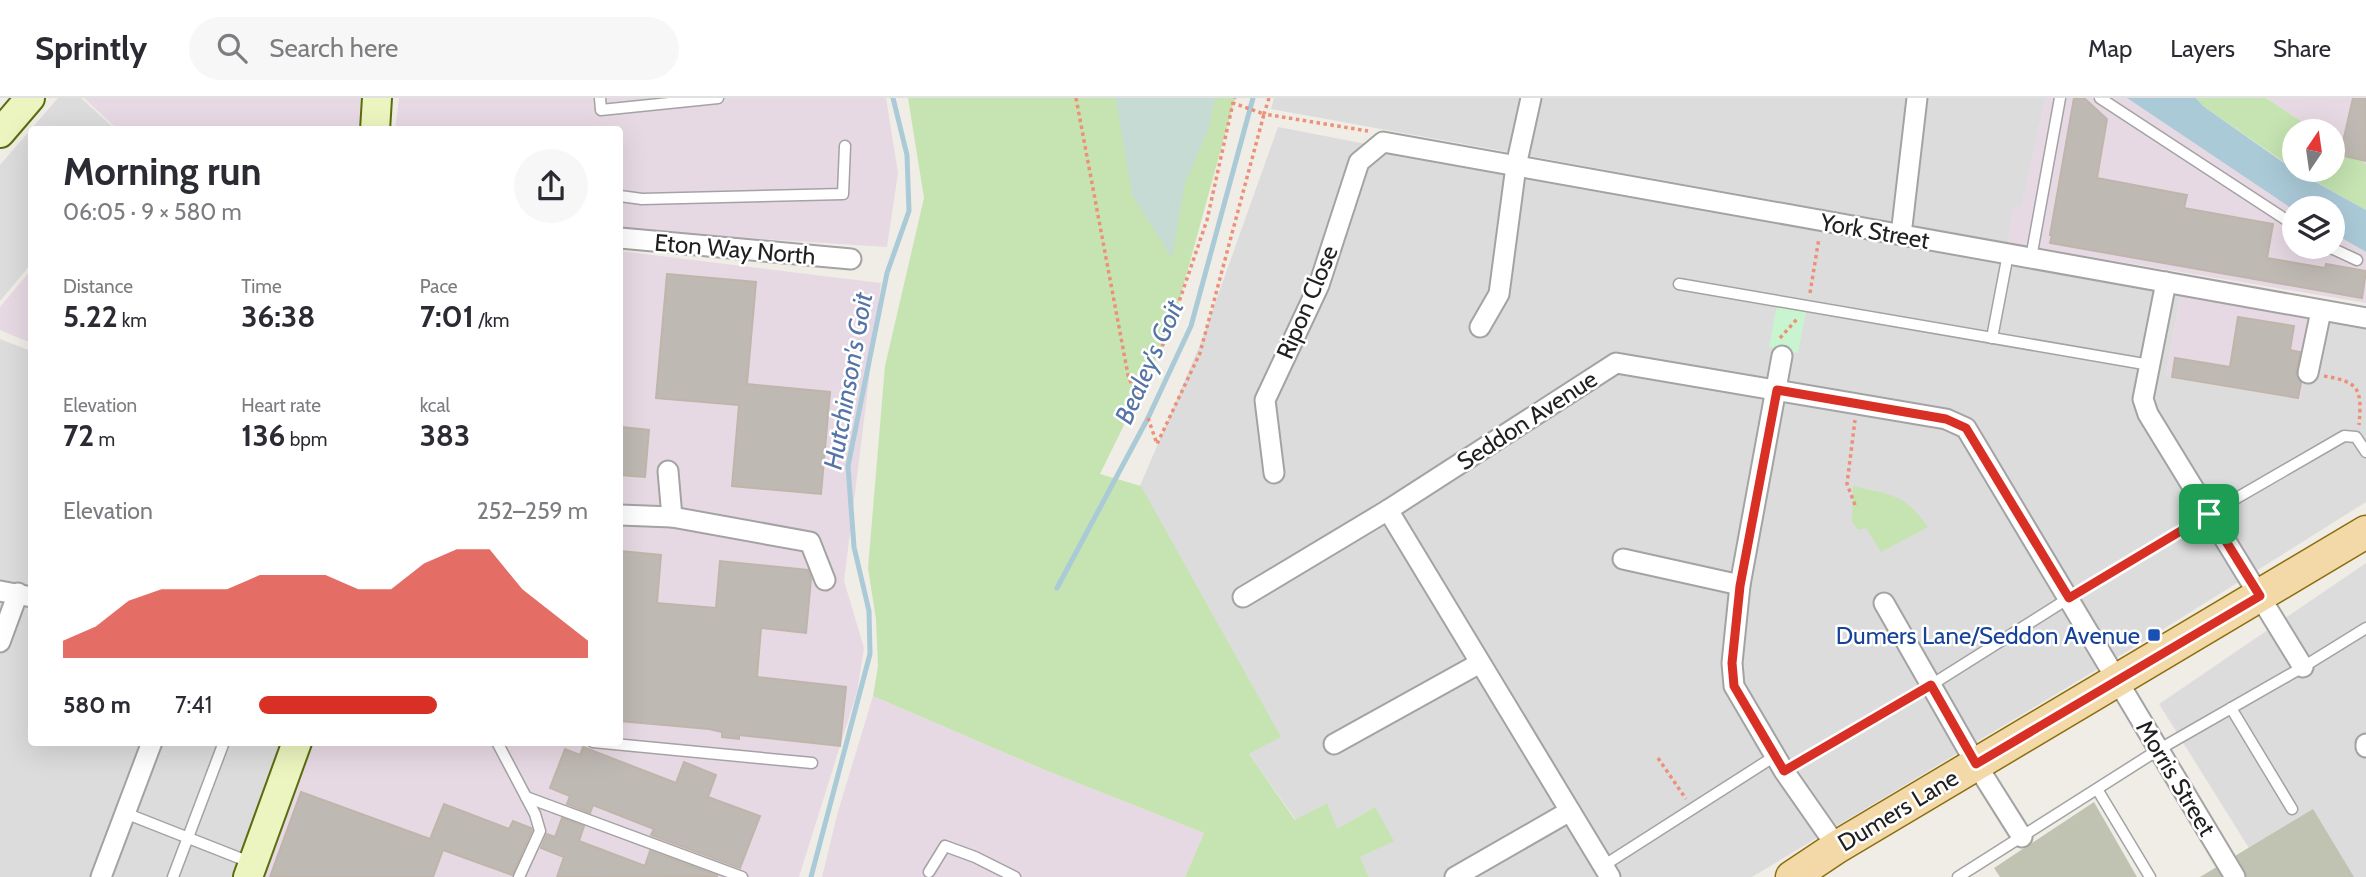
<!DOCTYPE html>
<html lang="en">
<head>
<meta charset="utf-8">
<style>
  :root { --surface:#fff; --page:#f7f7f7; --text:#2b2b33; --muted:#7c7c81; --line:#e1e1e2; --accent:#d93025 }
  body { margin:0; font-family:Cabin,sans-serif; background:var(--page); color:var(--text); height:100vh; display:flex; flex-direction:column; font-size:26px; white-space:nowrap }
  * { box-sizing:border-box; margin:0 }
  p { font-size:23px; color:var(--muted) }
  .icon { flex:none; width:38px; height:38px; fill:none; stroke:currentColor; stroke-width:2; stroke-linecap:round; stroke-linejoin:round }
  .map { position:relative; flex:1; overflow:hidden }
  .side { position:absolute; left:28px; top:28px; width:595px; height:620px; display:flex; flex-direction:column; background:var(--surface); border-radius:7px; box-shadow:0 7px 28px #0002 }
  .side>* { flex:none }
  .needle { width:46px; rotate:13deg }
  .fabs { position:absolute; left:2282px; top:21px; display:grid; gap:14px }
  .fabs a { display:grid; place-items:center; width:63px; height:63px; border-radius:50%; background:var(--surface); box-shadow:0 7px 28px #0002; font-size:35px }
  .pin { position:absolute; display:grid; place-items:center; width:60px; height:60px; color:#fff; margin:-30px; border-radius:14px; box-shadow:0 4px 10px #0006 }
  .round { display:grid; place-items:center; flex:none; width:74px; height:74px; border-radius:37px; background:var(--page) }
  .overview { display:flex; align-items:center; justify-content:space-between; height:119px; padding:0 35px }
  h1 { font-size:38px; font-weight:700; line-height:52px }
  .figures { display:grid; grid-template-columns:repeat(3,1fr); gap:10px; height:119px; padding:7px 35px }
  .figures div { display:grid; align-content:center }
  .figures b { font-size:30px; font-weight:700 }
  .figures small { font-size:19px; font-weight:400 }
  .figures p { font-size:19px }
  .chart { height:196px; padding:14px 35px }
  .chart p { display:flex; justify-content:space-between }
  .chart svg { width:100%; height:126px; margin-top:7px; fill:var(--accent); opacity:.7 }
  ul { padding:0 35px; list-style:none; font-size:23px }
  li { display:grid; grid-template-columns:112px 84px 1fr; align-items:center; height:52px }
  li i { height:18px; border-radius:9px; background:var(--accent) }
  header { display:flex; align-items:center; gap:42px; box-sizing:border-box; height:98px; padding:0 35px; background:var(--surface); border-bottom:2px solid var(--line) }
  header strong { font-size:33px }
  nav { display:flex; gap:38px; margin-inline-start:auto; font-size:24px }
  .search { width:490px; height:63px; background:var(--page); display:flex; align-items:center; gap:18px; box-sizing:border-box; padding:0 24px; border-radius:38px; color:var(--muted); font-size:26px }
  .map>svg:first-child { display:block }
  .residential { fill:#dddcdc }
  .industrial { fill:#e7d9e3 }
  .construction { fill:#c1c3b2 }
  .grass { fill:#c5e4b1 }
  .wetland { fill:#c5dbd3 }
  .park { fill:#c8f5cf }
  .water { fill:#abcad8 }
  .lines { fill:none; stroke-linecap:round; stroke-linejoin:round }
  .stream { stroke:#abcad8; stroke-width:5 }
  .building { fill:#bfb9b3; stroke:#bfb5aa; stroke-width:2 }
  .lane-casing { stroke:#a3a3a3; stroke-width:13 }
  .street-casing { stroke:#a3a3a3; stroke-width:23 }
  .secondary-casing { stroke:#5a6d0f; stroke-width:32 }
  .primary-casing { stroke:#8c6e0e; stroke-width:35 }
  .path { stroke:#ed9079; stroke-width:3.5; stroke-dasharray:3.5 3.5; stroke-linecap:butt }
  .lane { stroke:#fff; stroke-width:10 }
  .street { stroke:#fff; stroke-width:19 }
  .secondary { stroke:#ecf4bf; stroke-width:28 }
  .primary { stroke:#f3d9a7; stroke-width:32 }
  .route-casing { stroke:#fff; stroke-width:14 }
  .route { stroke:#d93025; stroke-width:9 }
  .transit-dot { fill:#1a4fb4; stroke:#fff; stroke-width:2.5 }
  .labels { text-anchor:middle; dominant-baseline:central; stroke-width:5; stroke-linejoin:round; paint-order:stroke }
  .street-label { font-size:24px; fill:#1f1f1f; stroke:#fff }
  .transit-label { font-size:24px; fill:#164399; stroke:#fff; text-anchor:end }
  .water-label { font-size:26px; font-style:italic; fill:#5475a6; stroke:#fff }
</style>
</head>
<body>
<header>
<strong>Sprintly</strong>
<div class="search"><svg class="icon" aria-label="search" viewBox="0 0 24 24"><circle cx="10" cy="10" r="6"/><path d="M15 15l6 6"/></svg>Search here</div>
<nav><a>Map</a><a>Layers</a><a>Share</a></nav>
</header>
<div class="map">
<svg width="2366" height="779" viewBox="0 0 2366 779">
  <rect width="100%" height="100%" fill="#efede6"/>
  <!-- residential -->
  <g class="residential">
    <path d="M58,0H81L115,31L32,32L31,166L0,203V67Z"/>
    <path d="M1274,0H2046L2021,110L2014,109L2008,145L1271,11Z"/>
    <path d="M1278,29L1621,95L2181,196L2166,278L2316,221L2366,230V404L2154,537L1752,779H1369L1360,759L1375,709L1337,731L1296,722L1249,656L1280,639L1140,388L1202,242Z"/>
    <path d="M0,241L31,253L32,644H141L92,779H0Z"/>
    <path d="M2366,465V779H2267L2159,606Z"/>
    <path d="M157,644H298L244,779H107Z"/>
  </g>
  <!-- industrial -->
  <g class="industrial">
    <path d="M84,0H362L359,31L118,32Z"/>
    <path d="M399,0H886L898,75L887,149L620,132V32H395Z"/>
    <path d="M2046,0H2127L2294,112V149H2333V135L2366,154V205L2008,145L2014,108L2021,109Z"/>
    <path d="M2266,0H2366V66L2333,44V33H2316Z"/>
    <path d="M620,153L881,185L844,483L864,550L857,594L799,779H259L314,644H620Z"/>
    <path d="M31,172V245L0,232V209Z"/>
    <path d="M2181,196L2316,221L2301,302L2166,278Z"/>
    <path d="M873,598L1045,672L1204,735L1185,779H822L837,717Z"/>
  </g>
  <!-- construction -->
  <g class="construction">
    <path d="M2094,704L2137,779H2000L1994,770Z"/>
    <path d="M2313,711L2354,779H2200Z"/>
  </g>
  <!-- grass -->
  <g class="grass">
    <path d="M908,0H1235L1172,229L1100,376L1141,388L1281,639L1249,656L1295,722L1327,705L1337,731L1375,709L1394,743L1360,759L1369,779H1185L1204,735L1045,672L873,598L878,568L876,521L868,470L885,268L924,100Z"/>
    <path d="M2196,0H2266L2316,33H2294V71L2203,8Z"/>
    <path d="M2333,44L2366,66V112L2295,72H2333Z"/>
    <path d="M1853,388C1891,397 1904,395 1928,429L1881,454L1866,430L1858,432L1852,424Z"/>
  </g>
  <!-- wetland -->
  <path class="wetland" d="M1116,0H1215L1209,30L1185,85L1172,160L1132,97Z"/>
  <!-- park -->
  <path class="park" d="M1777,207L1806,213L1798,255L1769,249Z"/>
  <!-- water -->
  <path class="water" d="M2127,0H2196L2203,8L2294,72L2366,112V154L2333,135V110L2294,112Z"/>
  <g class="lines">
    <!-- stream -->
    <g class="stream">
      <path d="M1057,490L1148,320L1191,228L1253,0"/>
      <path d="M811,779L870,556L869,513L854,449L848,368L887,175L909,113L907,57L893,0"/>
    </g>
  </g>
  <!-- building -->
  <g class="building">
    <path d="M2074,0H2084L2107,21L2097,80L2187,97L2184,110L2273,126L2267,160L2325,170L2326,166L2366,173L2362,200L2050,145L2052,137H2050Z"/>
    <path d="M2353,0H2366V63L2340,57Z"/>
    <path d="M667,176L756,184L747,286L830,294L821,396L732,388L739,307L656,300Z"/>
    <path d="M2238,219L2294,228L2290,252L2300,254L2296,273L2301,285L2298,300L2172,279L2175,260L2230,269Z"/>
    <path d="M621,329L649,332L645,379L620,377Z"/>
    <path d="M620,453L661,457L657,505L716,510L720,463L808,472L811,481L806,535L761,530L757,579L846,589L840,648L739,637V641L722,639V634L709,631L620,623Z"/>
    <path d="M583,649L676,685L684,664L716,677L708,699L760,718L740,770L651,737L654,731L593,707L590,715L567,706L570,698L550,690L565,651L580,657Z"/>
    <path d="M301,694L430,741L444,706L509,731L513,723L531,730L532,732L512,777L443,752L433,779H270Z"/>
    <path d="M562,720L584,728L579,743L645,768L650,753L718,778L557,779L564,759L541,750L547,736L555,739Z"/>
  </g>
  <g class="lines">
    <!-- lane casing -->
    <g class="lane-casing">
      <g id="lane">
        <path d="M600,0L601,12L718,0"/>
        <path d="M2100,0L2294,127"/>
        <path d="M620,98L642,101L843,96L845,48"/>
        <path d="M2329,149L2357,162"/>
        <path d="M2031,160L2060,0"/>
        <path d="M1679,186L2150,267"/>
        <path d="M1992,240L2008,156"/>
        <path d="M2231,610L2292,711"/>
        <path d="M497,644L535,716L540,733L519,779"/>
        <path d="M593,644L812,665"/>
        <path d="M1784,673L1931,587L2069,500L2209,416L2344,338L2356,339L2366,354"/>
        <path d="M2097,691L2150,779"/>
        <path d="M526,699L742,779"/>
        <path d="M125,715L252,765"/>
        <path d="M1603,768L1775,658"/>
        <path d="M929,774L945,748L975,759L1015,779"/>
        <path d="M173,779L224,644"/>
        <path d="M1958,779L2158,652L2303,569L2366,530"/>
      </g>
    </g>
    <!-- street casing -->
    <g class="street-casing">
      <g id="street">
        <path d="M1901,137L1917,0"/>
        <path d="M620,140L851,161"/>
        <path d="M2166,184L2143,301L2148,316L2303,569"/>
        <path d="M1480,229L1499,196L1516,68L1531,0"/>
        <path d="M1782,258L1740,487L1732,565L1734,588L1784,673L1837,749"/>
        <path d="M2308,275L2321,213"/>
        <path d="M668,373L672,419"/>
        <path d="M1274,375L1265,302L1319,187L1359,64L1383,44L2366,220"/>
        <path d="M1388,412L1610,779"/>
        <path d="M620,417L672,419L810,444L825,482"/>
        <path d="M1623,461L1740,487"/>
        <path d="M0,493L32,499"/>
        <path d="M1243,499L1388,412L1616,265L1946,321L1966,330L2235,779"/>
        <path d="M1884,505L1976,666L2022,739"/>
        <path d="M0,544L18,495"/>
        <path d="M1334,646L1480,565"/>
        <path d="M2366,646V649"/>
        <path d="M101,779L152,644"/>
        <path d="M1455,779L1570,713"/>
      </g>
    </g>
    <!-- secondary casing -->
    <g class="secondary-casing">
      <g id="secondary">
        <path d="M375,32L377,0"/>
        <path d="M0,35L30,0"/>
        <path d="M248,779L297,644"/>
      </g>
    </g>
    <!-- primary casing -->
    <g class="primary-casing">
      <path id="primary" d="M1792,779L1837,749L2366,434"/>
    </g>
    <!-- path -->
    <g class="path">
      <path d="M1076,0L1128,277L1137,300L1168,236L1207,122L1233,5"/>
      <path d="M1269,0L1264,16L1368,33"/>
      <path d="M1810,195L1819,140"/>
      <path d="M1780,240L1798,220"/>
      <path d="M2324,278C2360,284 2362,291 2359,327"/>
      <path d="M1148,320L1157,346L1200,255L1264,16L1233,5L1235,0"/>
      <path d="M1855,407L1847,386L1855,322"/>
      <path d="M1658,660L1686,701"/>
    </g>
    <!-- lane -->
    <use href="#lane" class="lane"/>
    <!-- street -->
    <use href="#street" class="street"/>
    <!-- secondary -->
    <use href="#secondary" class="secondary"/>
    <!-- primary -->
    <use href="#primary" class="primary"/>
  </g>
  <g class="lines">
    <!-- route casing -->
    <g class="route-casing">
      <path id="route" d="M1777,292L1946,321L1966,330L2069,500L2209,416L2260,498L1976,666L1931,587L1784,673L1734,588L1732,565L1740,488Z"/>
    </g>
    <!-- route -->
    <use href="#route" class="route"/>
  </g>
  <!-- markers -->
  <rect class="transit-dot" x="2147" y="530" width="14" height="14" rx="3.5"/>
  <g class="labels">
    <!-- street labels -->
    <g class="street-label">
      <text transform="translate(1875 133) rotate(10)">York Street</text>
      <text transform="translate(735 151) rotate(5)">Eton Way North</text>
      <text transform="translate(1307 204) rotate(-67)">Ripon Close</text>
      <text transform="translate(1527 322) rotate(-33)">Seddon Avenue</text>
      <text transform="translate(2176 680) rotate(59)">Morris Street</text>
      <text transform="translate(1898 712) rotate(-31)">Dumers Lane</text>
    </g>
    <!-- transit labels -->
    <g class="transit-label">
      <text x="2140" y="537">Dumers Lane/Seddon Avenue</text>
    </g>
    <!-- water labels -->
    <g class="water-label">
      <text transform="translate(1149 264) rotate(-66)">Bealey's Goit</text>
      <text transform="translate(848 283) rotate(-80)">Hutchinson's Goit</text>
    </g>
  </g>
</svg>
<div class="fabs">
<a><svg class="needle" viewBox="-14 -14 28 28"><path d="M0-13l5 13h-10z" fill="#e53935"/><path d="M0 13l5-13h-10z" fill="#7c7c81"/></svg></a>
<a><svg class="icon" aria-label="layers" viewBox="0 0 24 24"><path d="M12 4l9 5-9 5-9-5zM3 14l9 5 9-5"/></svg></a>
</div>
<div class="pin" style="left:2209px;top:416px;background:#1e9e55"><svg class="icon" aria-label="arrive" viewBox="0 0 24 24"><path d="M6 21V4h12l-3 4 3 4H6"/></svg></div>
<section class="side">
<div class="overview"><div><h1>Morning run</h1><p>06:05 · 9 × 580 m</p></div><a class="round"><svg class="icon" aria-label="share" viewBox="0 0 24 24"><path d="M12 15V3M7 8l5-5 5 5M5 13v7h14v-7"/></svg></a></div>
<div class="figures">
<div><p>Distance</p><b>5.22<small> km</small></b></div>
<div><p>Time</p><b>36:38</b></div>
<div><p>Pace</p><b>7:01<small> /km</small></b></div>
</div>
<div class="figures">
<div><p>Elevation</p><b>72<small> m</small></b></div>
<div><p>Heart rate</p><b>136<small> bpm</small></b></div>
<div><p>kcal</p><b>383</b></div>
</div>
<div class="chart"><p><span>Elevation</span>252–259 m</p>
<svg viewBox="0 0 160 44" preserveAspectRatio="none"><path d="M0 44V38L10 33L20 24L30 20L40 20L50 20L60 15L70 15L80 15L90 20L100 20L110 11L120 6L130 6L140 20L150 29L160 38V44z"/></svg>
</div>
<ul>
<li><b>580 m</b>7:41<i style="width:54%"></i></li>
</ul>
</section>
</div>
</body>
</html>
